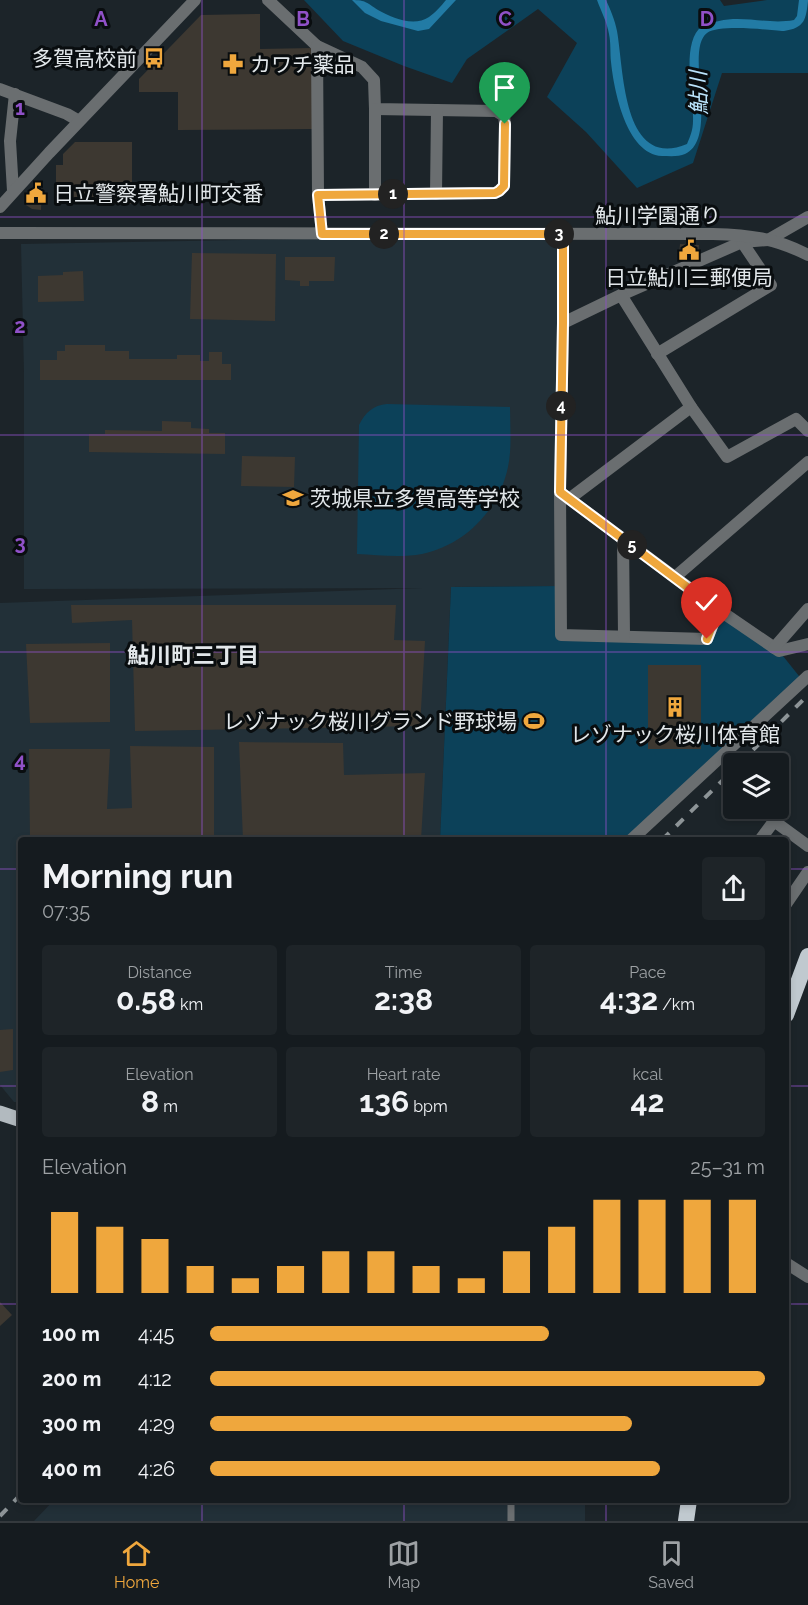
<!DOCTYPE html>
<html lang="en">
<head>
<meta charset="utf-8">
<style>
  :root { --surface:#151b1f; --page:#1e2428; --text:#f1f3f6; --muted:#9da1a4; --line:#34393d; --accent:#efa73d }
  body { margin:0; font-family:Raleway,"Noto Sans JP",sans-serif; background:var(--page); color:var(--text); height:100vh; display:flex; flex-direction:column; font-size:22px; white-space:nowrap }
  * { box-sizing:border-box; margin:0 }
  p { font-size:20px; color:var(--muted) }
  .icon { flex:none; width:33px; height:33px; fill:none; stroke:currentColor; stroke-width:2; stroke-linecap:round; stroke-linejoin:round }
  .map { position:relative; flex:1; overflow:hidden }
  .side { position:absolute; left:18px; top:837px; width:771px; height:666px; display:flex; flex-direction:column; background:var(--surface); border-radius:6px; box-shadow:0 3px 9px #0003,0 0 0 2px var(--line) }
  .side>* { flex:none }
  .controls { position:absolute; left:723px; top:753px; display:grid; gap:12px }
  .controls a { display:grid; place-items:center; width:66px; height:66px; border-radius:6px; background:var(--surface); box-shadow:0 3px 9px #0003,0 0 0 2px var(--line); font-size:30px }
  .pin { position:absolute; display:grid; place-items:center; width:51px; height:51px; color:#fff; margin:-62px -26px; border-radius:50% 50% 50% 0; rotate:-45deg; box-shadow:0 0 6px #0007 }
  .pin .icon { rotate:45deg }
  .km { position:absolute; width:30px; height:30px; margin:-15px; border-radius:50%; background:#222; color:#fff; font-size:16px; line-height:30px; text-align:center }
  .round { display:grid; place-items:center; flex:none; width:63px; height:63px; border-radius:6px; background:var(--page) }
  .overview { display:flex; align-items:center; justify-content:space-between; height:102px; padding:0 24px }
  h1 { font-size:33px; font-weight:700; line-height:45px }
  .figures { display:grid; grid-template-columns:repeat(3,1fr); gap:9px; height:102px; padding:6px 24px }
  .figures div { display:grid; align-content:center; border-radius:6px; background:var(--page); text-align:center }
  .figures b { font-size:30px; font-weight:700 }
  .figures small { font-size:16px; font-weight:400 }
  .figures p { font-size:16px }
  .chart { height:168px; padding:12px 24px }
  .chart p { display:flex; justify-content:space-between }
  .chart svg { width:100%; height:108px; margin-top:6px; stroke:var(--accent); stroke-width:6 }
  ul { padding:0 24px; list-style:none; font-size:20px }
  li { display:grid; grid-template-columns:96px 72px 1fr; align-items:center; height:45px }
  li i { height:15px; border-radius:8px; background:var(--accent) }
  .tab-bar { display:flex; justify-content:space-around; align-items:center; height:84px; border-top:2px solid var(--line); background:var(--surface); font-size:16px; color:var(--muted) }
  .tab-bar a { display:grid; justify-items:center; gap:3px }
  .tab-bar .on { color:var(--accent) }
  .map>svg:first-child { display:block }
  .built { fill:#223038 }
  .green { fill:#0c4159 }
  .water { fill:#227ba5 }
  .building { fill:#3d3831 }
  .lines { fill:none; stroke-linecap:round; stroke-linejoin:round }
  .service { stroke:#6a6e70; stroke-width:7 }
  .minor { stroke:#6a6e70; stroke-width:12 }
  .tertiary { stroke:#6a6e70; stroke-width:12 }
  .primary { stroke:#b2babf; stroke-width:15 }
  .trunk { stroke:#c0c9cf; stroke-width:16 }
  .rail { stroke:#8d9497; stroke-width:4; stroke-dasharray:10 10; stroke-linecap:butt }
  .route-casing { stroke:#fff; stroke-width:12 }
  .route { stroke:#efa73d; stroke-width:8 }
  .grid { fill:none; stroke:#9051c8; stroke-width:1.5; stroke-opacity:0.55 }
  .labels { text-anchor:middle; dominant-baseline:central; stroke-width:6; stroke-linejoin:round; paint-order:stroke }
  .poi-label { font-size:21px; fill:#e2e7ea; stroke:#090d0f; text-anchor:start }
  .street-label { font-size:21px; fill:#e2e7ea; stroke:#090d0f }
  .water-label { font-size:22px; font-style:italic; fill:#bbe4fc; stroke:#090d0f }
  .neighbourhood-label { font-size:22px; font-weight:bold; fill:#e2e7ea; stroke:#090d0f }
  .grid-label { font-size:20px; text-anchor:middle; font-weight:bold; fill:#9051c8; stroke:#090d0f; stroke-width:6; stroke-linejoin:round; paint-order:stroke }
</style>
</head>
<body>
<div class="map">
<svg width="808" height="1521" viewBox="0 0 808 1521">
  <rect width="100%" height="100%" fill="#1c2429"/>
  <!-- built -->
  <g class="built">
    <path d="M563,234L560,586L451,587L440,840H21V1102H14L0,1085V603L423,588L24,589V372L21,244Z"/>
    <path d="M54,1500H585V1521H34Z"/>
  </g>
  <!-- green -->
  <g class="green">
    <path d="M304,0H720L724,6L767,0H808V73H722L693,163L637,188L586,132L547,97L577,43L538,9L467,59L452,83L404,66L343,41Z"/>
    <path d="M387,404L510,407C510,427 512,448 508,467C499,510 465,545 422,554C401,558 378,555 357,554L359,425C365,413 373,405 387,404Z"/>
    <path d="M560,586L561,634L706,639L719,610L779,651L803,681L631,840H440L451,587Z"/>
  </g>
  <!-- water -->
  <g class="water">
    <path d="M352,0C366,0 367,3 378,10C392,18 414,27 429,17C435,13 441,6 446,0H456L429,29L418,31L381,21L365,13Z"/>
    <path d="M597,0H606C610,9 615,20 617,31C624,69 622,171 687,144C690,137 693,130 693,121C694,97 680,43 702,26C706,23 714,22 719,21C744,15 769,25 794,20L797,16L799,0H808V1C806,19 805,28 784,31C768,30 720,24 707,33C684,50 720,138 685,154C679,157 669,156 662,156C626,154 614,90 611,62C610,53 611,43 609,34C607,22 601,11 597,0Z"/>
  </g>
  <!-- building -->
  <g class="building">
    <path d="M260,14V49L313,48V129L178,130V92H139V79L201,15Z"/>
    <path d="M75,142H132V204H56V165H63V154Z"/>
    <path d="M39,184L42,188L41,210L32,209L26,205L25,198Z"/>
    <path d="M680,244L699,245L698,255L679,254Z"/>
    <path d="M192,253L276,254L275,321L190,319Z"/>
    <path d="M285,257H335L334,281H309V286H300V281L285,280Z"/>
    <path d="M83,271L84,301L38,302V276L63,275V272Z"/>
    <path d="M65,345H105V351H129V359H177V355H200V361H209V352H222V364H231V380H40V360H57V351H65Z"/>
    <path d="M162,421L191,422V428L209,429V433H225V454L89,452V434H105V430L162,431Z"/>
    <path d="M242,456L295,457L294,487L241,486Z"/>
    <path d="M71,605H396L394,640L425,641L420,726L135,731L132,620L72,623Z"/>
    <path d="M110,643V722L30,723L26,644Z"/>
    <rect x="648" y="665" width="53" height="84"/>
    <path d="M239,742L343,743L344,775L425,773L421,840H243Z"/>
    <path d="M130,746L214,747V840H30L29,749H110L107,809L132,808Z"/>
    <path d="M13,1029V1070L0,1072V1030Z"/>
    <path d="M0,1302L12,1315L0,1326Z"/>
  </g>
  <g class="lines">
    <!-- service -->
    <path class="service" d="M511,1521V1500"/>
    <!-- minor -->
    <g class="minor">
      <path d="M268,0L317,46L318,195L322,234"/>
      <path d="M317,46L362,67L374,80L375,109L496,111L504,116L505,124L504,186L499,191L495,193L318,195"/>
      <path d="M0,89L67,114L79,121"/>
      <path d="M13,191L10,141L15,94"/>
      <path d="M436,194L437,110"/>
      <path d="M375,195V109"/>
      <path d="M563,234V323L560,492L561,635L707,639L719,610"/>
      <path d="M563,323L621,295L742,242L768,240L808,217"/>
      <path d="M657,354L771,285L742,242"/>
      <path d="M691,407L727,457L796,419L808,431"/>
      <path d="M560,492L719,610L779,651L808,644"/>
      <path d="M569,499L691,407L621,295"/>
      <path d="M623,538L624,636"/>
      <path d="M675,577L808,462"/>
      <path d="M774,648L808,609"/>
      <path d="M760,840L774,821L808,846"/>
      <path d="M786,904L808,872"/>
      <path d="M786,1263L808,1277"/>
    </g>
    <!-- tertiary -->
    <g class="tertiary">
      <path d="M0,207L49,153L195,0"/>
      <path d="M0,233L713,234C749,235 775,238 808,255"/>
      <path d="M631,840L808,676"/>
    </g>
    <!-- primary -->
    <path class="primary" d="M0,1113L21,1120"/>
    <!-- trunk -->
    <g class="trunk">
      <path d="M786,1015L808,956"/>
      <path d="M686,1521L689,1500"/>
    </g>
    <!-- rail -->
    <g class="rail">
      <path d="M739,764L808,695"/>
      <path d="M662,840L734,769"/>
      <path d="M0,1516L21,1494"/>
    </g>
  </g>
  <g class="lines">
    <!-- route casing -->
    <g class="route-casing">
      <path id="route" d="M505,124L504,186L499,191L495,193L318,195L322,234H563V323L560,492L718,610L707,639"/>
    </g>
    <!-- route -->
    <use href="#route" class="route"/>
  </g>
  <!-- grid -->
  <path class="grid" d="M202,0V840M404,0V840M606,0V840M0,217H808M0,435H808M0,652H808M0,869H21M786,869H808M0,1086H21M786,1086H808M0,1304H21M786,1304H808M202,1500V1521M404,1500V1521M606,1500V1521"/>
  <!-- icons -->
  <defs>
    <g id="bus-bare" transform="scale(1.62)"><path d="M-5-6H5V4H4V6H2V4H-2V6H-4V4H-5ZM-3.5-4V0h7V-4ZM-3.5 1.2v1.5H-2V1.2ZM2 1.2v1.5H3.5V1.2Z" fill="#efa73d" stroke="#090d0f" stroke-width="2.5" paint-order="stroke"/></g>
    <g id="pharmacy-bare" transform="scale(1.62)"><path d="M-2-6h4v4h4v4h-4v4h-4v-4h-4v-4h4Z" fill="#efa73d" stroke="#090d0f" stroke-width="2.5" paint-order="stroke"/></g>
    <g id="civic-bare" transform="scale(1.62)"><path d="M-.6-6.5H3V-4.5H.6V-3L4-1V1h2V6H-6V1h2V-1L-.6-3ZM-1.2 2.5V6h2.4V2.5Z" fill="#efa73d" stroke="#090d0f" stroke-width="2.5" paint-order="stroke"/></g>
    <g id="school-bare" transform="scale(1.62)"><path d="M0-5L7-2L0 1L-7-2ZM-4 1L0 2.5L4 1V4Q0 6-4 4Z" fill="#efa73d" stroke="#090d0f" stroke-width="2.5" paint-order="stroke"/></g>
    <g id="building-bare" transform="scale(1.62)"><path d="M-4-6H4V6H1V3H-1V6H-4ZM-2.5-4.3h1.7v1.8h-1.7ZM.8-4.3h1.7v1.8H.8ZM-2.5-1h1.7V.8h-1.7ZM.8-1h1.7V.8H.8Z" fill="#efa73d" stroke="#090d0f" stroke-width="2.5" paint-order="stroke"/></g>
    <g id="stadium-bare" transform="scale(1.62)"><path d="M0-5a6.5 5 0 1 0 0 10a6.5 5 0 1 0 0-10ZM-3.5-1.8h7v3.6h-7Z" fill="#efa73d" stroke="#090d0f" stroke-width="2.5" paint-order="stroke"/></g>
  </defs>
  <g fill-rule="evenodd">
    <use href="#bus-bare" x="154" y="58"/>
    <use href="#pharmacy-bare" x="233" y="64"/>
    <use href="#civic-bare" x="36" y="193"/>
    <use href="#civic-bare" x="689" y="250"/>
    <use href="#school-bare" x="293" y="498"/>
    <use href="#building-bare" x="675" y="707"/>
    <use href="#stadium-bare" x="534" y="721"/>
  </g>
  <g class="labels">
    <!-- poi labels -->
    <g class="poi-label">
      <text x="137" y="58" text-anchor="end">多賀高校前</text>
      <text x="250" y="64">カワチ薬品</text>
      <text x="53" y="193">日立警察署鮎川町交番</text>
      <text x="689" y="277" text-anchor="middle">日立鮎川三郵便局</text>
      <text x="310" y="498">茨城県立多賀高等学校</text>
      <text x="517" y="721" text-anchor="end">レゾナック桜川グランド野球場</text>
      <text x="675" y="734" text-anchor="middle">レゾナック桜川体育館</text>
    </g>
    <!-- street labels -->
    <g class="street-label">
      <text x="658" y="215">鮎川学園通り</text>
    </g>
    <!-- water labels -->
    <g class="water-label">
      <text transform="translate(698 93) rotate(-91)">鮎川</text>
    </g>
    <!-- neighbourhood labels -->
    <g class="neighbourhood-label">
      <text x="193" y="655">鮎川町三丁目</text>
    </g>
  </g>
  <g class="grid-label">
    <text x="101" y="26">A</text>
    <text x="303" y="26">B</text>
    <text x="505" y="26">C</text>
    <text x="707" y="26">D</text>
    <text x="20" y="115">1</text>
    <text x="20" y="333">2</text>
    <text x="20" y="550">3</text>
    <text x="20" y="767">4</text>
  </g>
</svg>
<div class="controls">
<a><svg class="icon" aria-label="layers" viewBox="0 0 24 24"><path d="M12 4l9 5-9 5-9-5zM3 14l9 5 9-5"/></svg></a>
</div>
<div class="pin" style="left:505px;top:124px;background:#1e9e55"><svg class="icon" aria-label="arrive" viewBox="0 0 24 24"><path d="M6 21V4h12l-3 4 3 4H6"/></svg></div>
<div class="pin" style="left:707px;top:639px;background:#d93025"><svg class="icon" aria-label="check" viewBox="0 0 24 24"><path d="M5 12l5 5 9-10"/></svg></div>
<b class="km" style="left:393px;top:194px">1</b>
<b class="km" style="left:384px;top:234px">2</b>
<b class="km" style="left:559px;top:234px">3</b>
<b class="km" style="left:561px;top:406px">4</b>
<b class="km" style="left:632px;top:545px">5</b>
<section class="side">
<div class="overview"><div><h1>Morning run</h1><p>07:35</p></div><a class="round"><svg class="icon" aria-label="share" viewBox="0 0 24 24"><path d="M12 15V3M7 8l5-5 5 5M5 13v7h14v-7"/></svg></a></div>
<div class="figures">
<div><p>Distance</p><b>0.58<small> km</small></b></div>
<div><p>Time</p><b>2:38</b></div>
<div><p>Pace</p><b>4:32<small> /km</small></b></div>
</div>
<div class="figures">
<div><p>Elevation</p><b>8<small> m</small></b></div>
<div><p>Heart rate</p><b>136<small> bpm</small></b></div>
<div><p>kcal</p><b>42</b></div>
</div>
<div class="chart"><p><span>Elevation</span>25–31 m</p>
<svg viewBox="0 0 160 44" preserveAspectRatio="none"><path d="M5 44V11M15 44V17M25 44V22M35 44V33M45 44V38M55 44V33M65 44V27M75 44V27M85 44V33M95 44V38M105 44V27M115 44V17M125 44V6M135 44V6M145 44V6M155 44V6"/></svg>
</div>
<ul>
<li><b>100 m</b>4:45<i style="width:61%"></i></li>
<li><b>200 m</b>4:12<i style="width:100%"></i></li>
<li><b>300 m</b>4:29<i style="width:76%"></i></li>
<li><b>400 m</b>4:26<i style="width:81%"></i></li>
</ul>
</section>
</div>
<nav class="tab-bar">
<a class="on"><svg class="icon" aria-label="home" viewBox="0 0 24 24"><path d="M3 11l9-7 9 7M6 9v11h12V9"/></svg>Home</a>
<a><svg class="icon" aria-label="map" viewBox="0 0 24 24"><path d="M3 6l6-2 6 2 6-2v14l-6 2-6-2-6 2zM9 4v14M15 6v14"/></svg>Map</a>
<a><svg class="icon" aria-label="saved" viewBox="0 0 24 24"><path d="M7 4h10v16l-5-4-5 4z"/></svg>Saved</a>
</nav>
</body>
</html>
